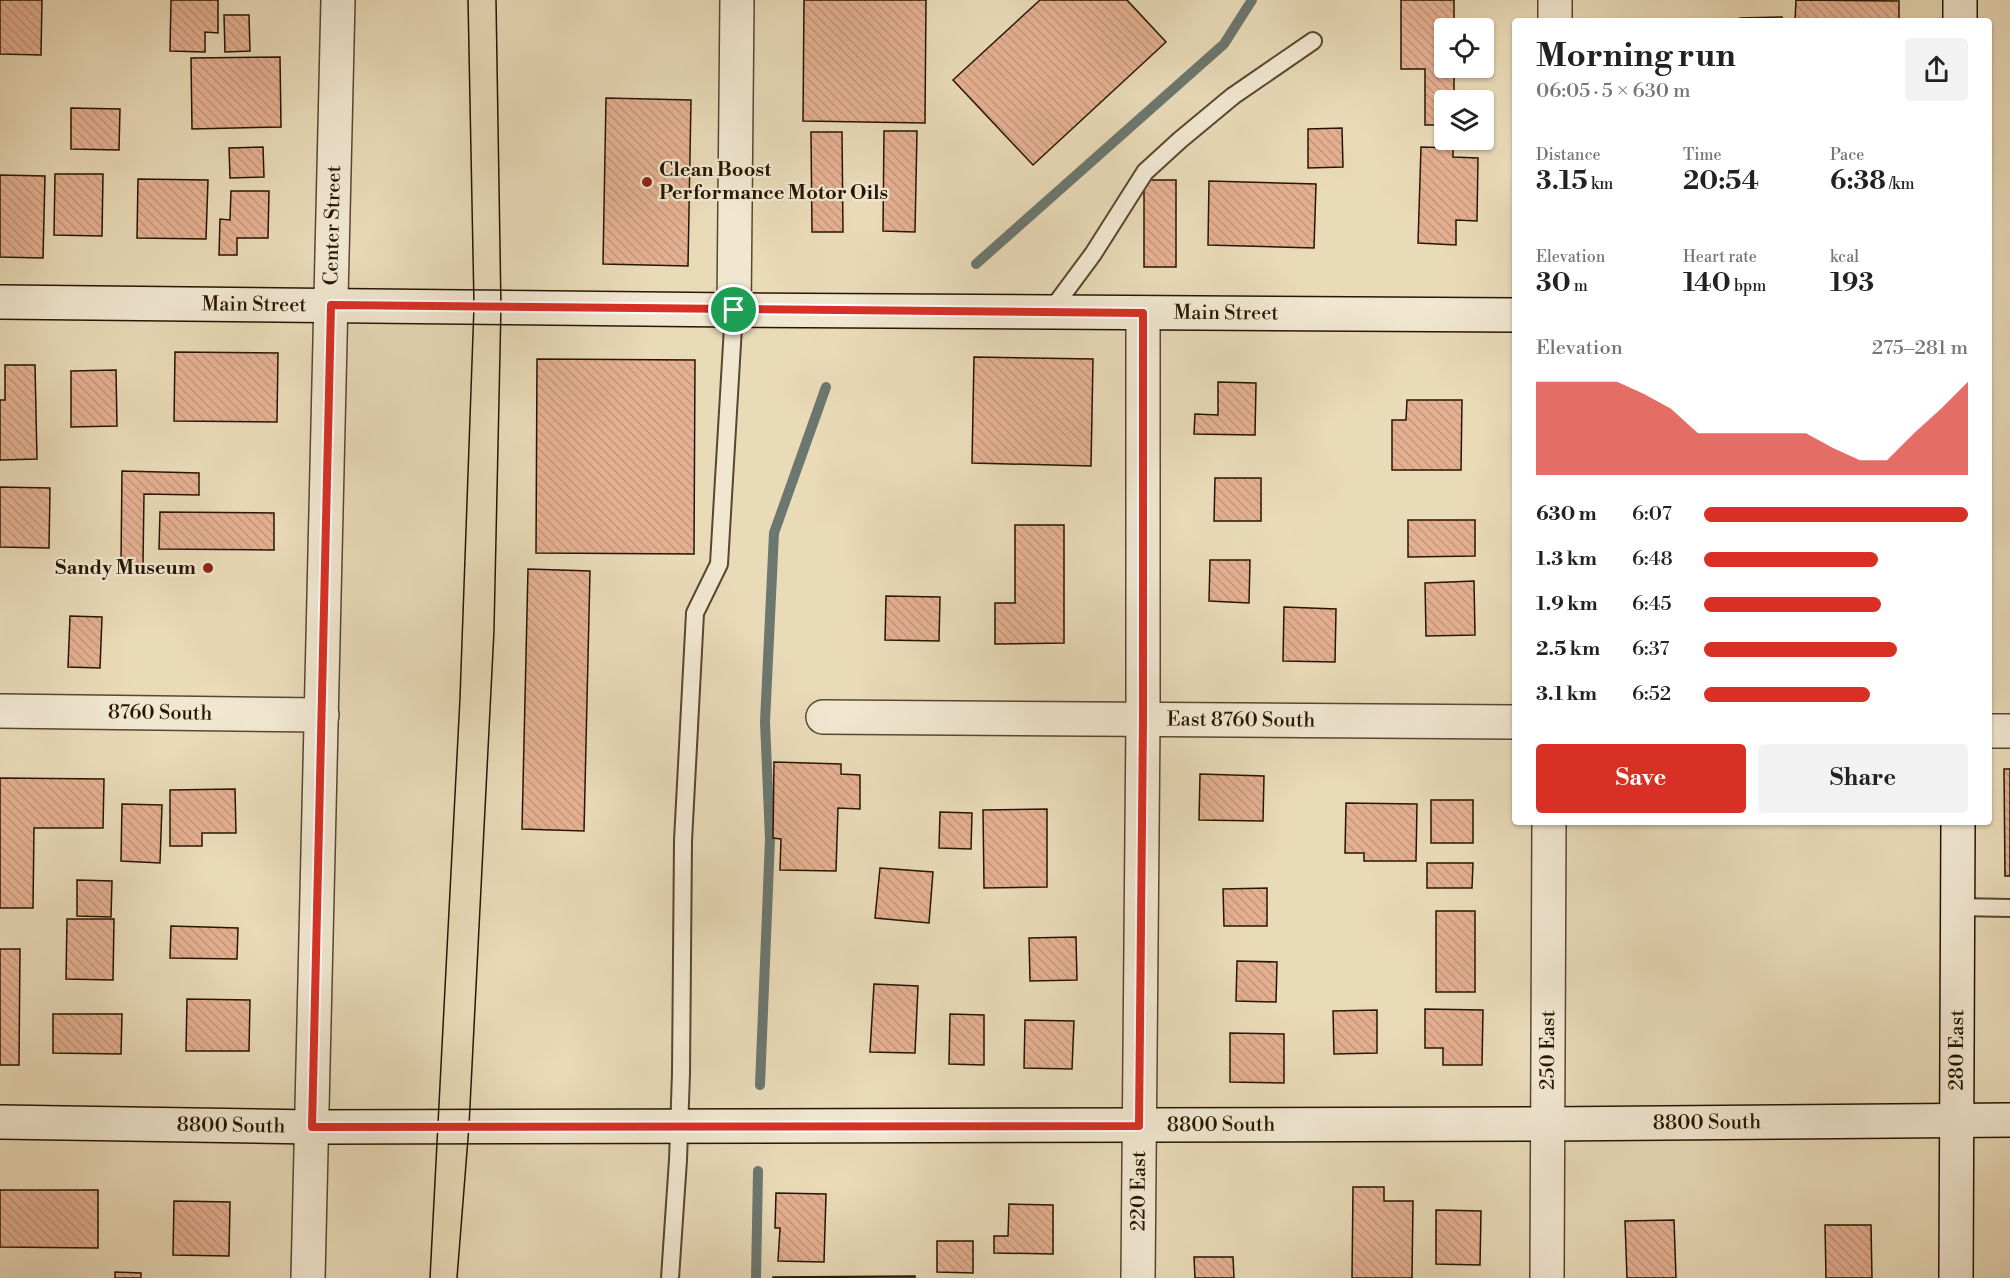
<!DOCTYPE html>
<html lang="en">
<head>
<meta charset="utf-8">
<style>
  :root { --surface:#fff; --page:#f2f2f2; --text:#222; --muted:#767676; --accent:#d93025 }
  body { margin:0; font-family:"Libre Bodoni",serif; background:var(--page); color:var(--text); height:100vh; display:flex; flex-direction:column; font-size:22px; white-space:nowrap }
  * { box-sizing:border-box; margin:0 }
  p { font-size:20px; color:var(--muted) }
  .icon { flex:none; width:33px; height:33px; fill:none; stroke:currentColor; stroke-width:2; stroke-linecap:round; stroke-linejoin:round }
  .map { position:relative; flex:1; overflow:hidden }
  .panel { position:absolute; left:1512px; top:18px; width:480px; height:807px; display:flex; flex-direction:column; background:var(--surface); border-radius:6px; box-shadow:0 2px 4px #0004 }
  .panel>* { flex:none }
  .controls { position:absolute; left:1434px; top:18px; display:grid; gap:12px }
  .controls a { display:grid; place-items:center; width:60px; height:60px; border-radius:6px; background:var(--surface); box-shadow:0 2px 4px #0004; font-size:30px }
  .pin { position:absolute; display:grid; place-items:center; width:51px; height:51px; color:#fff; margin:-26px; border:3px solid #fff; border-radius:50%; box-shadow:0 2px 6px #0007 }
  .round { display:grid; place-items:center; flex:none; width:63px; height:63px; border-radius:6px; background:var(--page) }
  .headline { display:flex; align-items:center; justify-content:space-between; height:102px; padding:0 24px }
  h1 { font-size:33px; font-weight:700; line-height:45px }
  .stats { display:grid; grid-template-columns:repeat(3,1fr); gap:9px; height:102px; padding:6px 24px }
  .stats div { display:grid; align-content:center }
  .stats b { font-size:26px; font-weight:700 }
  .stats small { font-size:16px; font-weight:400 }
  .stats p { font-size:16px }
  .chart { height:168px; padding:12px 24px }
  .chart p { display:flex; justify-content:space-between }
  .chart svg { width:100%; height:108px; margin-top:6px; fill:var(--accent); opacity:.7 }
  .cta { display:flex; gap:12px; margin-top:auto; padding:12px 24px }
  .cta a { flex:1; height:69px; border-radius:6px; background:var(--accent); color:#fff; font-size:24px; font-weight:700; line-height:69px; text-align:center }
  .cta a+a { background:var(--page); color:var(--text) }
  ul { padding:0 24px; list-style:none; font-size:20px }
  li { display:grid; grid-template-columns:96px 72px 1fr; align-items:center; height:45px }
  li i { height:15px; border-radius:8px; background:var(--accent) }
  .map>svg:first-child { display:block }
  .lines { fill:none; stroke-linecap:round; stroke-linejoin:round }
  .stream { stroke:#6c776f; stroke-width:10 }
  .building { fill:url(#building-back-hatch); stroke:#271601; stroke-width:1.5 }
  .lane-casing { stroke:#58472f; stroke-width:20 }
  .street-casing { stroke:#58472f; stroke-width:36 }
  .secondary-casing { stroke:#271601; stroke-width:36 }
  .lane { stroke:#f1e7d1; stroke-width:16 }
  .street { stroke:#f1e7d1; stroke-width:33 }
  .secondary { stroke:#f1e7d1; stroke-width:33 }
  .tram { stroke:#271601; stroke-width:1.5 }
  .route-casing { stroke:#fff; stroke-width:12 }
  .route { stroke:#d93025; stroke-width:8 }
  .poi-dot { fill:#8f2418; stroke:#f1e7d1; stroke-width:2 }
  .labels { text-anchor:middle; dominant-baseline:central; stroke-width:4.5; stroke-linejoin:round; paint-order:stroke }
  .poi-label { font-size:20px; font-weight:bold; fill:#271601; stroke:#f1e7d1; text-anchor:start }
  .street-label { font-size:20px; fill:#271601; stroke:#f1e7d1 }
</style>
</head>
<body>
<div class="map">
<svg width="2010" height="1278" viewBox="0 0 2010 1278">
  <defs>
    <pattern id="building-back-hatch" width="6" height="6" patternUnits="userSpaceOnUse" patternTransform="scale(1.5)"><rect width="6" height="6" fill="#e5b092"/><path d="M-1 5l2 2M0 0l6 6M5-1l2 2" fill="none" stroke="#c4977c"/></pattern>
  </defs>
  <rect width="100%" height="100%" fill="#e9dab8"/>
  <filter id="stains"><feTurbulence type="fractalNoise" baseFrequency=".00333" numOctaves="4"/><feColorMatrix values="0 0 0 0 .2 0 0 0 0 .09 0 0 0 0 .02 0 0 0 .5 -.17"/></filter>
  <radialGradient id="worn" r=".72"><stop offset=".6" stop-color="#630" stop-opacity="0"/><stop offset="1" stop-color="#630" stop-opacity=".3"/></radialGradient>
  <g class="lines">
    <!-- stream -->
    <g class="stream">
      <path d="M976,264L1224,44L1252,0"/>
      <path d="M760,1085L770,839L765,722L774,533L826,387"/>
      <path d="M756,1278L758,1171"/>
    </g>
  </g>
  <!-- building -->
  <g class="building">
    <path d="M0,0H42L41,55L0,54Z"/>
    <path d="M171,0H218V33L205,32V52L170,51Z"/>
    <path d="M804,0H926L925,123L803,121Z"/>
    <path d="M1040,0H1127L1166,42L1033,165L953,80Z"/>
    <path d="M1401,0H1454V28H1444V68H1454V100H1444V125H1425V69H1401Z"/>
    <path d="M1796,0L1899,1V21H1795Z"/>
    <path d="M224,15H249L250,51L225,52Z"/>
    <path d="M1782,17V21H1740V18Z"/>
    <path d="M280,57L281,127L192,129L191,58Z"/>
    <path d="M606,98L691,100L688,266L603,264Z"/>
    <path d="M71,108L120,109L119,150L71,149Z"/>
    <path d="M1342,128L1343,167L1308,168V129Z"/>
    <path d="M884,131H917L915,232L883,231Z"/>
    <path d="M811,132H842L843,232H812Z"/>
    <path d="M263,147L264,177L230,178L229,148Z"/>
    <path d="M1421,147L1453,148V157L1478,158L1477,221L1456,220V245L1418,243Z"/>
    <path d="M55,174H103L102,236L54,235Z"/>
    <path d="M0,175L45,176L43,258L0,257Z"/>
    <path d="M138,179L208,180L206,239L137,238Z"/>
    <rect x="1144" y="180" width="32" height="87"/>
    <path d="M1209,181L1316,184L1314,248L1208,245Z"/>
    <path d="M231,191H269L268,238H237V255H219L220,219L230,220Z"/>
    <path d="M175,352L278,353L277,422L174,421Z"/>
    <path d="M974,357L1093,359L1091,466L972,463Z"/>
    <path d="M537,359L695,360L694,554L536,553Z"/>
    <path d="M5,365H35L37,459L0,460V400H5Z"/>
    <path d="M116,370L117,426L71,427V371Z"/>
    <path d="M1218,382L1256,383L1255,435L1194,434L1195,414L1218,415Z"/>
    <path d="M1407,400H1462L1461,470H1392V420H1406Z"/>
    <path d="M122,471L199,473V495L144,494L143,564H121Z"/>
    <path d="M1215,478H1261V521H1214Z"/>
    <path d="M0,487L50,488L49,548L0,547Z"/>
    <path d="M160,512L274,513V550L159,549Z"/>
    <path d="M1408,520H1475V556L1408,557Z"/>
    <path d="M1015,525H1064V643L995,644V603H1015Z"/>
    <path d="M1210,560H1250L1249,603L1209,601Z"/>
    <path d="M528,569L590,571L584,831L522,829Z"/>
    <path d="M1474,581L1475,635L1426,636L1425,583Z"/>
    <path d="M886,596L940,597L939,641L885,640Z"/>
    <path d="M1284,607L1336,609L1335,662L1283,661Z"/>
    <path d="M70,616L102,617L100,668L68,667Z"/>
    <path d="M774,762L841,764V774L860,775V809L838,808L836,871L780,870L781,839L773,838Z"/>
    <path d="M2004,769H2010V876H2005Z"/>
    <path d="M1200,774L1264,776L1263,821L1199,820Z"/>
    <path d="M0,778L104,779L103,828H34L33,908H0Z"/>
    <path d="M235,789L236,833H202V846H170V790Z"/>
    <rect x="1431" y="800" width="42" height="43"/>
    <path d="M1346,803L1417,804L1416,861H1364V853H1345Z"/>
    <path d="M122,804L162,805L160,863L121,861Z"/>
    <path d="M1047,809V887L984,888L983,810Z"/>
    <path d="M940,812L972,813L971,849L939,848Z"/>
    <path d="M1427,863H1473L1472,888H1427Z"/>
    <path d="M880,868L933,872L929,923L875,918Z"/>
    <path d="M77,880L112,881L111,917L77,916Z"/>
    <path d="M1267,888V926H1224L1223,889Z"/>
    <rect x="1436" y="911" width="39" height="81"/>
    <path d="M67,919H114L113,980L66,979Z"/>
    <path d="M171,926L238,928L237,959L170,958Z"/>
    <path d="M1076,937L1077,980L1030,981L1029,938Z"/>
    <path d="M0,949H20L19,1065H0Z"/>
    <path d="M1237,961L1277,962L1276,1002L1236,1001Z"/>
    <path d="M874,984L918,986L915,1053L870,1052Z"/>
    <path d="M187,999L250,1000L249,1051H186Z"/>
    <path d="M1425,1009L1483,1010L1482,1065H1443V1048H1425Z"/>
    <path d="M1377,1010V1053L1334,1054L1333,1011Z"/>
    <path d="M53,1014H122L121,1054L53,1053Z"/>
    <path d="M950,1014L984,1015V1065L949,1064Z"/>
    <path d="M1025,1020L1074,1021L1072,1069L1024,1068Z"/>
    <path d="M1230,1033L1284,1034V1083L1230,1082Z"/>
    <path d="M1353,1187H1384V1201H1413L1412,1278H1352Z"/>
    <path d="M0,1190H98V1248L0,1247Z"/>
    <path d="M776,1193L826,1194L824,1262L778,1261L780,1228H775Z"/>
    <path d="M174,1201L230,1202L229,1256L173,1255Z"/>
    <path d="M1009,1204L1053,1205V1254L994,1253V1236H1008Z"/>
    <path d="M1436,1210L1481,1211L1480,1265L1436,1264Z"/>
    <path d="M1674,1220L1676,1278H1627L1625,1221Z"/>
    <path d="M1825,1225H1871L1872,1278H1826Z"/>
    <path d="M937,1241H973V1273L937,1272Z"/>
    <path d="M1194,1257H1233L1234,1278H1195Z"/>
    <path d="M115,1272L141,1273V1278H115Z"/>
    <path d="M915,1276V1278H773V1277Z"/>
  </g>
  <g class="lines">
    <!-- lane casing -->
    <g class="lane-casing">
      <g id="lane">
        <path d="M1050,312L1093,254L1145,172L1180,140L1233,96L1313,41"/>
        <path d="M1957,907L2010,908"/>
        <path d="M670,1278L678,1160L681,1073L683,841L695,613L719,564L734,310"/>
      </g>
    </g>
    <!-- street casing -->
    <g class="street-casing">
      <g id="street">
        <path d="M1555,21V0"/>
        <path d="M734,310L737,0"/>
        <path id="s1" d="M0,711L322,715"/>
        <path id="s2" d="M823,717L1515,722"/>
        <path d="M1989,731H2010"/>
        <path id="s3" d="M308,1278L338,0"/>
        <path id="s4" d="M1138,1278L1143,720V313"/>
        <path id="s5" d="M1547,1278L1549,822"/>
      </g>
    </g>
    <!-- secondary casing -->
    <g class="secondary-casing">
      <g id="secondary">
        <path d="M1960,21V0"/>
        <path id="s6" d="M0,302L734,310L1515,315"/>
        <path id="s7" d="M0,1122L312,1127L1548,1124L2010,1120"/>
        <path id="s8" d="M1956,1278L1958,822"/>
      </g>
    </g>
    <!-- lane -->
    <use href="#lane" class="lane"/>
    <!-- street -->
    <use href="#street" class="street"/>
    <!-- secondary -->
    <use href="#secondary" class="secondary"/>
    <!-- tram -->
    <g class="tram">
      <path d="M430,1278L460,698L474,306L468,0"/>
      <path d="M457,1278L469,1126L494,631L501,307L496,0"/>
    </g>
  </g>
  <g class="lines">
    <!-- route casing -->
    <g class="route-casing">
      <path id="route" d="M331,305L1143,313V720L1139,1126L312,1127Z"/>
    </g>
    <!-- route -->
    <use href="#route" class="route"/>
  </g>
  <!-- markers -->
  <g class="poi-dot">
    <circle cx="647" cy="182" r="6"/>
    <circle cx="208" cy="568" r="6"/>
  </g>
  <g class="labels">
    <!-- poi labels -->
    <g class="poi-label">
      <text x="659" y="170">Clean Boost<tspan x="659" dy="23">Performance Motor Oils</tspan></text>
      <text x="196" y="568" text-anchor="end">Sandy Museum</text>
    </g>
    <!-- street labels -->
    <g class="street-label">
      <text stroke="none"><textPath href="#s3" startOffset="1053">Center Street</textPath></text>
      <text stroke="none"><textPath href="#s6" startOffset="254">Main Street</textPath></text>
      <text stroke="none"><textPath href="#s6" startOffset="1226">Main Street</textPath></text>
      <text stroke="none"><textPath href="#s1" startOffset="160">8760 South</textPath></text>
      <text stroke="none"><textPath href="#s2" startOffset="418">East 8760 South</textPath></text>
      <text stroke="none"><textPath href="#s5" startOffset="228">250 East</textPath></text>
      <text stroke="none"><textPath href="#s8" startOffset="228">280 East</textPath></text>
      <text stroke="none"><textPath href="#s7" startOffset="1707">8800 South</textPath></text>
      <text stroke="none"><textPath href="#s7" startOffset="1221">8800 South</textPath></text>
      <text stroke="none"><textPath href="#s7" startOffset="231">8800 South</textPath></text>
      <text stroke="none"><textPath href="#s4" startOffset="87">220 East</textPath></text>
    </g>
  </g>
  <rect width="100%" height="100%" filter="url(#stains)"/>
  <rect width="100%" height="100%" fill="url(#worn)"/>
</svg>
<div class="controls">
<a><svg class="icon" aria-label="locate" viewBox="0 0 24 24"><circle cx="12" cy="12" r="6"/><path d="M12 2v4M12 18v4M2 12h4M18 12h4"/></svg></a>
<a><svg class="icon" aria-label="layers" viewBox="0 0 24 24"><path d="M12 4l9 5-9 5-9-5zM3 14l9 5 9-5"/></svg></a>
</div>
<div class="pin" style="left:734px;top:310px;background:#1e9e55"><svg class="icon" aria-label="arrive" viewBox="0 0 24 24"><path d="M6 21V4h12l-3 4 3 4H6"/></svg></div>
<section class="panel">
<div class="headline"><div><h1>Morning run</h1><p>06:05 · 5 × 630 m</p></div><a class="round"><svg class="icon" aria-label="share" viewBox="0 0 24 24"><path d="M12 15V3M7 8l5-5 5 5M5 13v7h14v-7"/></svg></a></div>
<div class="stats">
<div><p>Distance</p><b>3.15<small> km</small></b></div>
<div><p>Time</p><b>20:54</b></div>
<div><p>Pace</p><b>6:38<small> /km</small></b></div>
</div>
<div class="stats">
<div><p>Elevation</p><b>30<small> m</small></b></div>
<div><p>Heart rate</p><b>140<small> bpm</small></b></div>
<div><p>kcal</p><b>193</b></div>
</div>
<div class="chart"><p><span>Elevation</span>275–281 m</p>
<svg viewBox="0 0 160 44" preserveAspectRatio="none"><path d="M0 44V6L10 6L20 6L30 6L40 11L50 17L60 27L70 27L80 27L90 27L100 27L110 33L120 38L130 38L140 27L150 17L160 6V44z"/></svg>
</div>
<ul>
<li><b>630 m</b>6:07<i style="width:100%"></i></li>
<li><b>1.3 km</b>6:48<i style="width:66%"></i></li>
<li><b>1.9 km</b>6:45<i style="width:67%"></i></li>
<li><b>2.5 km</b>6:37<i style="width:73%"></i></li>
<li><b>3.1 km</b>6:52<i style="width:63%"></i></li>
</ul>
<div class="cta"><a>Save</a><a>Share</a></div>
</section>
</div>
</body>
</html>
